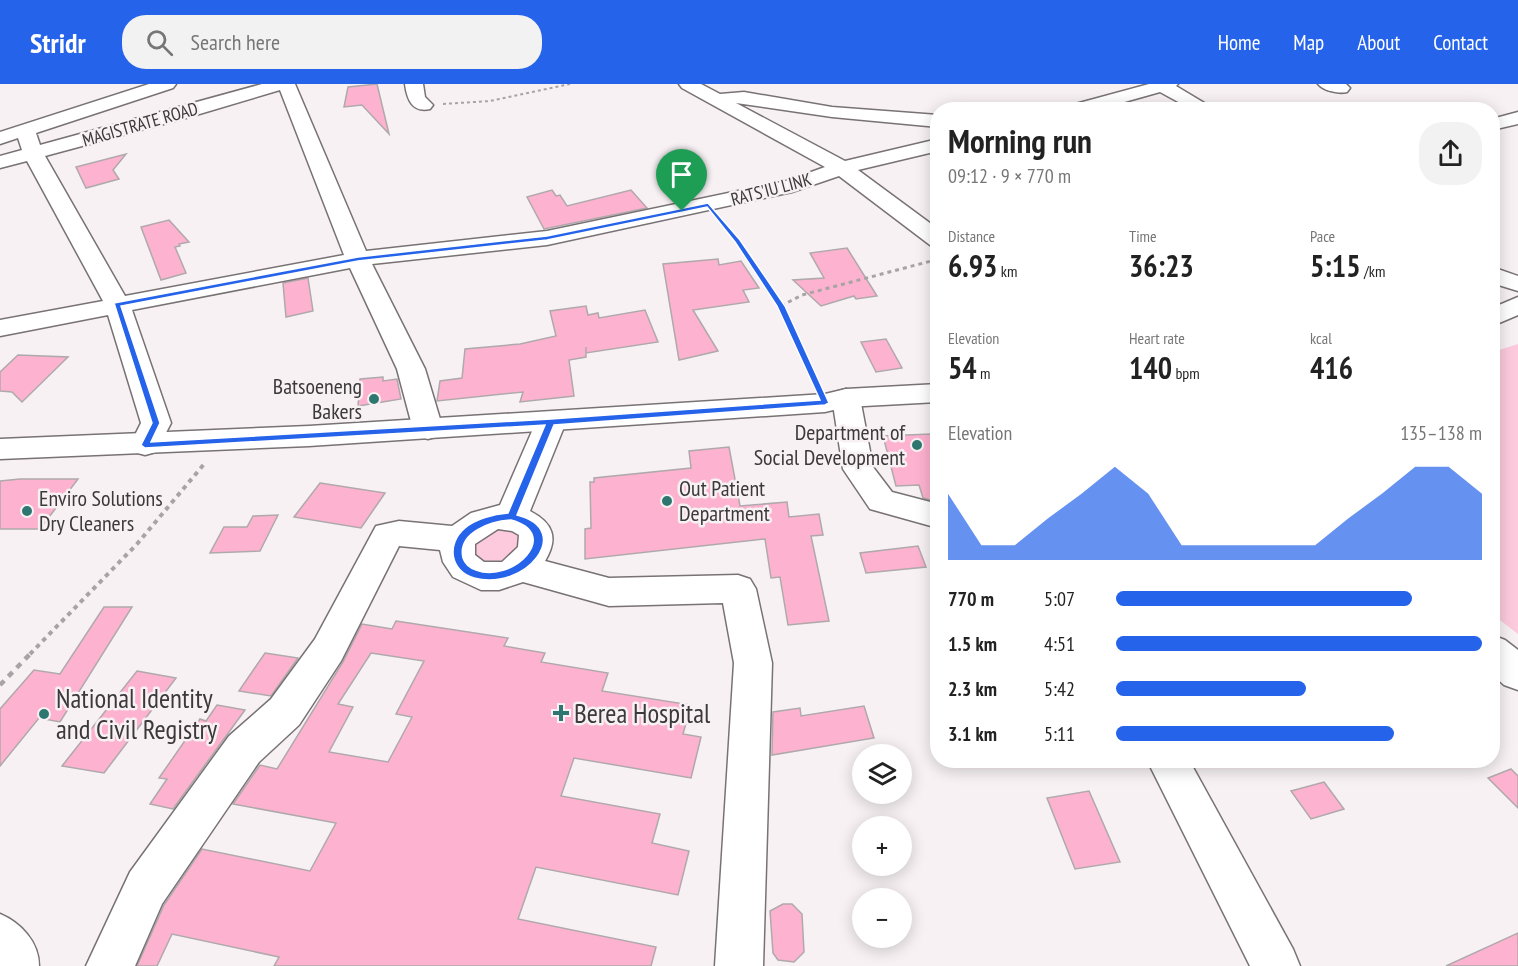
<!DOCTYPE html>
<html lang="en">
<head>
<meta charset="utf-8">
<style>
  :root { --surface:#fff; --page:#f2f2f2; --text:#222; --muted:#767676; --accent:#2563eb }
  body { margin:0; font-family:"PT Sans Narrow",sans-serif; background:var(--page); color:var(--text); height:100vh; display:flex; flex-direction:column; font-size:22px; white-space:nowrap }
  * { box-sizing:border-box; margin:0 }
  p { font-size:20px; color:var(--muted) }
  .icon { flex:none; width:33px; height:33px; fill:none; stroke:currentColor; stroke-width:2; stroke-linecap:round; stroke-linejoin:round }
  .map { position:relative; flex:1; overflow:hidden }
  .drawer { position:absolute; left:930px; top:18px; width:570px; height:666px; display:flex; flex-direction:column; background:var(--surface); border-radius:24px; box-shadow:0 3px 15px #0003 }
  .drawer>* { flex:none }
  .tools { position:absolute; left:852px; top:660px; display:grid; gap:12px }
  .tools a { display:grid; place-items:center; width:60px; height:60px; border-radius:50%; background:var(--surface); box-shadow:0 3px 15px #0003; font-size:30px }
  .pin { position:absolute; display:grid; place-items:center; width:51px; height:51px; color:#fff; margin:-62px -26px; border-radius:50% 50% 50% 0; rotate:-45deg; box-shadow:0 0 6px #0007 }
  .pin .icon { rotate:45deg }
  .round { display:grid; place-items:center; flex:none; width:63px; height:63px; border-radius:24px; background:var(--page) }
  .overview { display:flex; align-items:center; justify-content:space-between; height:102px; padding:0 18px }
  h1 { font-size:33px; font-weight:700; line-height:45px }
  .figures { display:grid; grid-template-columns:repeat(3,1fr); gap:9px; height:102px; padding:6px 18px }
  .figures div { display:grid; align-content:center }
  .figures b { font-size:30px; font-weight:700 }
  .figures small { font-size:16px; font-weight:400 }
  .figures p { font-size:16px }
  .chart { height:168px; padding:12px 18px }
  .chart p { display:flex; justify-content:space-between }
  .chart svg { width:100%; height:108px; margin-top:6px; fill:var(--accent); opacity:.7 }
  ul { padding:0 18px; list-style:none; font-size:20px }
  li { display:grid; grid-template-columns:96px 72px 1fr; align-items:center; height:45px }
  li i { height:15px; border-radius:8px; background:var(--accent) }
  header { display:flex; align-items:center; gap:36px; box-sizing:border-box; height:84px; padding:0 30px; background:var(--accent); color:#fff }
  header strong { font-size:28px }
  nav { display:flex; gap:33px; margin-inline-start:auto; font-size:21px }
  .search { width:420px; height:54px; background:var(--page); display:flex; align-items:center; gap:15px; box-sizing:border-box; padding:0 21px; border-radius:24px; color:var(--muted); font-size:22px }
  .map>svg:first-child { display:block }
  .green { fill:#fccadc }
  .building { fill:#fdb2cf; stroke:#afa9ab; stroke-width:1.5; fill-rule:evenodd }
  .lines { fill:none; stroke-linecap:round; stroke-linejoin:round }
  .minor-casing { stroke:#787274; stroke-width:3 }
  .major-casing { stroke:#787274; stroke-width:3 }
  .path-far3 { stroke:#a8a3a4; stroke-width:2; stroke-dasharray:3 3; stroke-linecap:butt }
  .path-far2 { stroke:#a8a3a4; stroke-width:3; stroke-dasharray:4 4; stroke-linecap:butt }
  .path-far1 { stroke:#a8a3a4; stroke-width:4; stroke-dasharray:4.5 4.5; stroke-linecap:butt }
  .path { stroke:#a8a3a4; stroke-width:4.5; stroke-dasharray:6 6; stroke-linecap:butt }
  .minor { fill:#fff; fill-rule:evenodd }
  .major { fill:#fff; fill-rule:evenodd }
  .route { fill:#2563eb; stroke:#fff; stroke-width:1.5; fill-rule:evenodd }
  .poi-dot { fill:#2e7770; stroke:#f7f1f3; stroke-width:2 }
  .labels { text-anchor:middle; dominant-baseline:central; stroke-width:5; stroke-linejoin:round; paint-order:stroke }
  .far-street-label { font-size:18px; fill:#3c393a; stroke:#f7f1f3 }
  .poi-label { font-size:22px; fill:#3c393a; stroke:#f7f1f3; text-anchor:end }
  .near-poi-label { font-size:27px; fill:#3c393a; stroke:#f7f1f3; text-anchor:start }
</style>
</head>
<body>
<header>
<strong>Stridr</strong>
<div class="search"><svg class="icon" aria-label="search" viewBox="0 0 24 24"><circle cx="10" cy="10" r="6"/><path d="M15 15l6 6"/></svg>Search here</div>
<nav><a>Home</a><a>Map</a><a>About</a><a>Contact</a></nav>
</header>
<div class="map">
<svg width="1518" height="882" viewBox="0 0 1518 882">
  <rect width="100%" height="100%" fill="#f7f1f3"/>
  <!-- green -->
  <g class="green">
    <path d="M1518,260V550L1492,530L1493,268Z"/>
    <path d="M497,445L514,447L520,452L519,466L505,477L486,479L475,470C474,455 486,452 497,445Z"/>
  </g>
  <!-- building -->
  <g class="building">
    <path d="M377,0L389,50L362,21L344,23L348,3Z"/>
    <path d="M126,70L113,86L119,95L86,104L76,83Z"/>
    <path d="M552,106L556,112L560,111L567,122L631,106L647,124L544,145L527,113Z"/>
    <path d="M169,136L189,158L179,160L180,162L175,163L186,189L161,196L141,143Z"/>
    <path d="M847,164L877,212L856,215L854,212L821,222L793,196L824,194L810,169Z"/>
    <path d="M718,175L719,181L741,177L759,204L743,206L749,218L693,226L718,267L679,276L663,180Z"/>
    <path d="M308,194L313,227L286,233L283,199Z"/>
    <path d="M586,222L588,231L598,229L599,234L645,226L658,258L586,269V263V273L569,276L574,312L520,318L523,308L437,317L440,297L462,294L465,265L520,260L556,252L550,227Z"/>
    <path d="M886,255L902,284L876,288L861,258Z"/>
    <path d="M18,271L68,273L22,318L12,308L0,307V288Z"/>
    <path d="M383,293V297L397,295L401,315L358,322L360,295Z"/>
    <path d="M931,350L938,368V418L923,414L919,401L896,402L883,352Z"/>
    <path d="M729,363L740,422L787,418L789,433L819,430L823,451L811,452L829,537L788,541L780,493L771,494L765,455L585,475V445L591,444L590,398H594V394L691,384L689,367Z"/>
    <path d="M20,395H78L40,445H0V397Z"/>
    <path d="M320,399L385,409L361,444L294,433Z"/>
    <path d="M278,431L260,467L210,469L224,443H247L253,432Z"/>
    <path d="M918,462L926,483L866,489L860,469Z"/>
    <path d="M104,523H132L60,638L39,634L0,682V625L34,586L60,590Z"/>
    <path d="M396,537L508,554L504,562L545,569L541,578L608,589L602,607L691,621L683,650L701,653L691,694L574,674L561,712L660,730L652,759L689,767L678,811L536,783L518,835L656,863L651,882H274L279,873L172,850L157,882H137L164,821L202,765L310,787L336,739L233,720L260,681L277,685L343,578L362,540L392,545ZM371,569L424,577L396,630L412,633L388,678L329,668L353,623L338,620Z"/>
    <path d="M265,569L298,574L271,612L239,607Z"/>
    <path d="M137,587L176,594L104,689L62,682Z"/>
    <path d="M217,621L245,626L173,725L150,720L167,695L159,694L200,635L206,637Z"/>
    <path d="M864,622L874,654L772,671L773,628L800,624L801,632Z"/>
    <path d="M1511,685L1518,692V724L1488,694Z"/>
    <path d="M1324,698L1344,725L1311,735L1291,707Z"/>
    <path d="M1089,707L1120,778L1075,785L1047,714Z"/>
    <path d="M783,820H792L802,830L804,868L794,878L778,876L773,869L770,827Z"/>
    <path d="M1518,849V882H1446Z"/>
  </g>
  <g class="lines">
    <!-- minor casing -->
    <g class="minor-casing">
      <g id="minor">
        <path d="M149,0H176L173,4L36,49L40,61L262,0H295L366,167L547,147L786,97L825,83L682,4L679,0H701L720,10L744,8L832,23L938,31V43L832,33L736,19L845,77L938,55V67L858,86L938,145V163L930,161L839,92L792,108L547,161L372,180L425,285L443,345L438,352L428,355L418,352L413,345L397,285L350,184L132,226L171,339L156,368L145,371L134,368L130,361L141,339L108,231L0,252V236L103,217L27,77L0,84V72L22,66L18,54L0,60V48ZM280,6L344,171L125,212L45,72L186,34Z"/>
        <path d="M405,0H423L425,13L433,21L430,25C412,29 407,15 405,0Z"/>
        <path d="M1149,0H1178L1176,2L1216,26H1193L1160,8L1096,26H1065L1068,22Z"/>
        <path d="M1318,0H1346L1350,4L1347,8C1339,10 1324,7 1318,0Z"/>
        <path d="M1518,28V40L1492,46V35Z"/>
        <path d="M1492,183L1518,192V207L1492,199Z"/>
        <path d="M846,305L856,308L860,314L873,383L892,408L938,420V444L870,425L843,385L832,314L836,308Z"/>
        <path d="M551,328L561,331L566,338L530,427C553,439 559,454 545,477L609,494L738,491L750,495L756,505L772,579L763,882H715L734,579L723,519L609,522L523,498L499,506H481L453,493L443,478L440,466L399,462L341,577L299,641L259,678L162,820L135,882H86L130,788L229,652L271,615L315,555L376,442L399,437L452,442L471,429L500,421L536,338L541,331ZM498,445L512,447L519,451L518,463L502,478H484L475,471V460Z"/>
        <path d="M1492,551L1505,556L1518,566V606L1504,601L1492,590Z"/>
        <path d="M1147,676H1189L1293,865L1300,882H1250Z"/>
        <path d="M0,830C21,839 39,858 39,882H0Z"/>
      </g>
    </g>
    <!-- major casing -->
    <g class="major-casing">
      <g id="major">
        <path d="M1518,213V231L1492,242V224Z"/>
        <path d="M938,300V318L846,323L825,328L309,362L0,375V355L309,342L825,310L846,305Z"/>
      </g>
    </g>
    <!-- path-far3 -->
    <g class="path-far3">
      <path d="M443,20L490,17L570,0"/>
      <path d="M720,135L727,144"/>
    </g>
    <!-- path-far2 -->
    <g class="path-far2">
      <path d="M726,142L781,222L816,299"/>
      <path d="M781,222L802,211L935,176"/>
    </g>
    <!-- path-far1 -->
    <path class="path-far1" d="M30,570L137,460L205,379"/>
    <!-- path -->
    <path class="path" d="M0,601L31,569"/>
    <!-- minor -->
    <use href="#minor" class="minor"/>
    <!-- major -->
    <use href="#major" class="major"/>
  </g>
  <!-- route -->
  <path class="route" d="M708,119L740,156L785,222L829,319L825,321L554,341L517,431C576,446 525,508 474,494C450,487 446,460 465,444C475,435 494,430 508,429L545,341L145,364L141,361L152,339L114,219L358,173L547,152ZM707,123L735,158L777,222L820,316L551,335L151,358L160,339L121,222L358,177L547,156ZM511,436C563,450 512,500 476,486C470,484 465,480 463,474C457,448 492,437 511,436Z"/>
  <!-- markers -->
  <g class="poi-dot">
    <circle cx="374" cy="315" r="6"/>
    <circle cx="917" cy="361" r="6"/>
    <circle cx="667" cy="417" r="6"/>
    <circle cx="27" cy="427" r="6"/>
    <path d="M558 620h6v6h6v6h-6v6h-6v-6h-6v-6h6z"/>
    <circle cx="44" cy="630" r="6"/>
  </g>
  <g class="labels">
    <!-- far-street labels -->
    <g class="far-street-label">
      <text transform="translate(140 40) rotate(-16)">MAGISTRATE ROAD</text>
      <text transform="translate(771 105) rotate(-15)">RATS'IU LINK</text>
    </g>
    <!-- poi labels -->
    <g class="poi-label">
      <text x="362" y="302">Batsoeneng<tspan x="362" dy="25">Bakers</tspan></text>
      <text x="905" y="348">Department of<tspan x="905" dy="25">Social Development</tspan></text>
      <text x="679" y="404" text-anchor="start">Out Patient<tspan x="679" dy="25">Department</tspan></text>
      <text x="39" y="414" text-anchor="start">Enviro Solutions<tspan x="39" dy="25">Dry Cleaners</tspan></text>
    </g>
    <!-- near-poi labels -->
    <g class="near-poi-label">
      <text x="56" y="614">National Identity<tspan x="56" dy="31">and Civil Registry</tspan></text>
      <text x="574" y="629">Berea Hospital</text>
    </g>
  </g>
</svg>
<div class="tools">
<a><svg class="icon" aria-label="layers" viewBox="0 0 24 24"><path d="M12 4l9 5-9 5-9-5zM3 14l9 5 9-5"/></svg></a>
<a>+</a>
<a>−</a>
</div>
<div class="pin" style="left:682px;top:127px;background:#1e9e55"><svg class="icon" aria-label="arrive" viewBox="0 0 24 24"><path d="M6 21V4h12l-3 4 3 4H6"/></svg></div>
<section class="drawer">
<div class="overview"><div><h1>Morning run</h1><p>09:12 · 9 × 770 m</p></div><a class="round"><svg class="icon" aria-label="share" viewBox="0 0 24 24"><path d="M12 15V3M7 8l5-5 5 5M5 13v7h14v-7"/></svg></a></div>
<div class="figures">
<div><p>Distance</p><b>6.93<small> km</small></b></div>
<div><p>Time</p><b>36:23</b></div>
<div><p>Pace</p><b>5:15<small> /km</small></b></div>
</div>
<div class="figures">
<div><p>Elevation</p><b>54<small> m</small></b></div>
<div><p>Heart rate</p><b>140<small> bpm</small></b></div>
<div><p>kcal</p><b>416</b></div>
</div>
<div class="chart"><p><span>Elevation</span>135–138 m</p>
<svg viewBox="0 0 160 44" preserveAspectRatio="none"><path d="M0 44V17L10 38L20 38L30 27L40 17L50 6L60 17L70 38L80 38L90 38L100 38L110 38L120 27L130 17L140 6L150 6L160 17V44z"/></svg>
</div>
<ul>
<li><b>770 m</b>5:07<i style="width:81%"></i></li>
<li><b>1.5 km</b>4:51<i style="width:100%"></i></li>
<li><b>2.3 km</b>5:42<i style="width:52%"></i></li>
<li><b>3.1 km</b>5:11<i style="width:76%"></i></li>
</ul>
</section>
</div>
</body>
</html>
